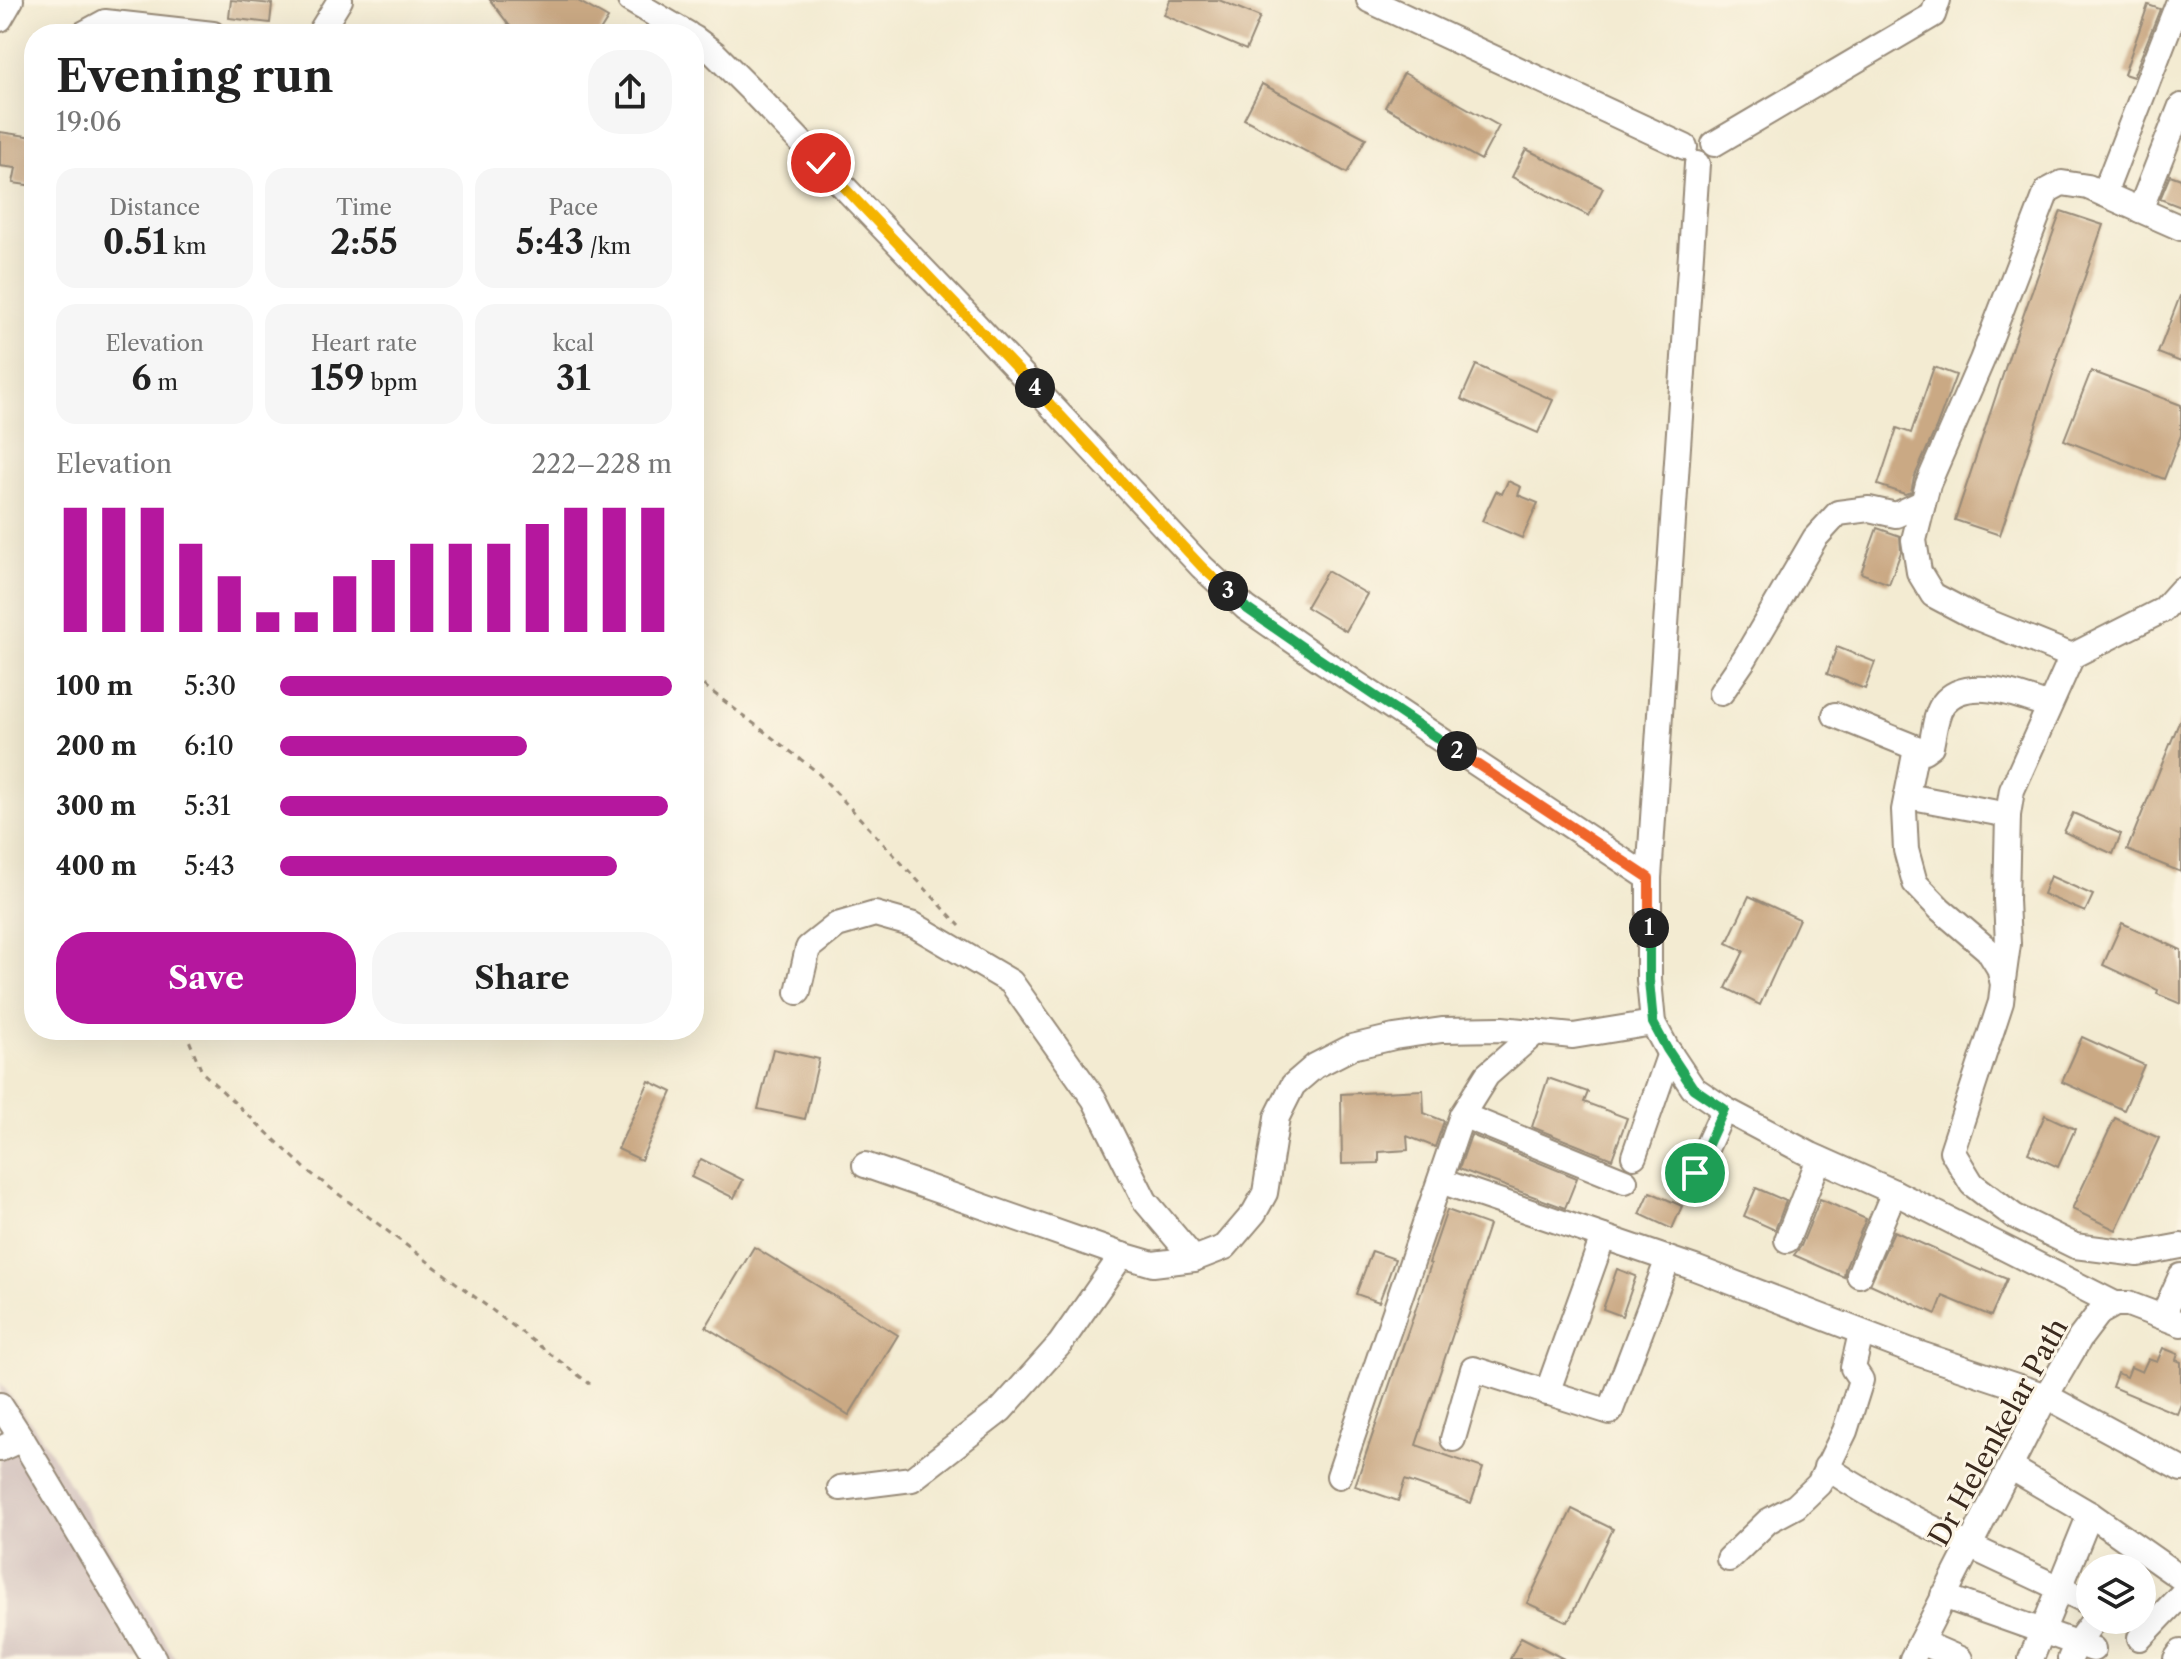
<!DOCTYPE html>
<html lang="en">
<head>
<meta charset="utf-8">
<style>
  :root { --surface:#fff; --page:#f6f6f6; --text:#222; --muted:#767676; --accent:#b5179e }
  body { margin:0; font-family:"Libre Caslon Text",serif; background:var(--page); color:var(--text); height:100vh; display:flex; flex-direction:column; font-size:30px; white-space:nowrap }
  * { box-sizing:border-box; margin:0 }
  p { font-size:26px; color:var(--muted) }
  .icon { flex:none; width:44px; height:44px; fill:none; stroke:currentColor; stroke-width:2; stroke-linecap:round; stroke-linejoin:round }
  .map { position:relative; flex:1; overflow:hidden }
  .drawer { position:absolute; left:24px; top:24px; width:680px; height:1016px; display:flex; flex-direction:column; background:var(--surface); border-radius:32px; box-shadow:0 8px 32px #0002 }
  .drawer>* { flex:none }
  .controls { position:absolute; left:2076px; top:1554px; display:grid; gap:16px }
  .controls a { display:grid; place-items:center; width:80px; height:80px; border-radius:50%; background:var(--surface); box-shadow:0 8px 32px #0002; font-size:40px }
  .pin { position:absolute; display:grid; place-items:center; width:68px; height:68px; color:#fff; margin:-34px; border:4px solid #fff; border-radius:50%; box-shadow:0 2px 8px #0007 }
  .km { position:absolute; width:40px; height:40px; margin:-20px; border-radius:50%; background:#222; color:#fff; font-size:22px; line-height:40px; text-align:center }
  .round { display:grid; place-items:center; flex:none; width:84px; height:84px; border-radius:32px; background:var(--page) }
  .head { display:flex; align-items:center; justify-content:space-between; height:136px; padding:0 32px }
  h1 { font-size:44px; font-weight:700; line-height:60px }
  .metrics { display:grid; grid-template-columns:repeat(3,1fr); gap:12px; height:136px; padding:8px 32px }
  .metrics div { display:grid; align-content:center; border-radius:20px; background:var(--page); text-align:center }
  .metrics b { font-size:34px; font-weight:700 }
  .metrics small { font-size:22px; font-weight:400 }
  .metrics p { font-size:22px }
  .chart { height:224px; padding:16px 32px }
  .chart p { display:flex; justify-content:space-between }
  .chart svg { width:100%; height:144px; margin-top:8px; stroke:var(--accent); stroke-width:6 }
  .primary-button { display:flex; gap:16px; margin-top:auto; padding:16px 32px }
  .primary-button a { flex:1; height:92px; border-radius:32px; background:var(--accent); color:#fff; font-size:32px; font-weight:700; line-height:92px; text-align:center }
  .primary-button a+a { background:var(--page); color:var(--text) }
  ul { padding:0 32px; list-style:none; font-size:26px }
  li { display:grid; grid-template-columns:128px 96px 1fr; align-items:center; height:60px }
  li i { height:20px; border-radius:10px; background:var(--accent) }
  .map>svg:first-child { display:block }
  .industrial { fill:#d1c0bc }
  .building { fill:#caa984 }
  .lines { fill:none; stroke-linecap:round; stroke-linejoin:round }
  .minor-casing { stroke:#978a78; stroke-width:28 }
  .path { stroke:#978a78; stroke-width:3; stroke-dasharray:6 6; stroke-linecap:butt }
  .minor { stroke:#fff; stroke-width:24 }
  .split-1-casing { stroke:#fff; stroke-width:16 }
  .split-2-casing { stroke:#fff; stroke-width:16 }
  .split-3-casing { stroke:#fff; stroke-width:16 }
  .split-4-casing { stroke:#fff; stroke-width:16 }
  .split-5-casing { stroke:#fff; stroke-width:16 }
  .split-1 { stroke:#22a559; stroke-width:10 }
  .split-2 { stroke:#f0652b; stroke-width:10 }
  .split-3 { stroke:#22a559; stroke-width:10 }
  .split-4 { stroke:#f5b400; stroke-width:10 }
  .split-5 { stroke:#f5b400; stroke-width:10 }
  .labels { text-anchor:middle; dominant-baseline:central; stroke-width:6; stroke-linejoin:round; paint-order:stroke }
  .street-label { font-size:28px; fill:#3b2a1e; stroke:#fcf5e5 }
</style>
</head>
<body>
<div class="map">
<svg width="2181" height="1659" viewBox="0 0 2181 1659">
  <rect width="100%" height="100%" fill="#fcf5e5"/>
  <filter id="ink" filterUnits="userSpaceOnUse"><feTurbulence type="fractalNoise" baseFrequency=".0125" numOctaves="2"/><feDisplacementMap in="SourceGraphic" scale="16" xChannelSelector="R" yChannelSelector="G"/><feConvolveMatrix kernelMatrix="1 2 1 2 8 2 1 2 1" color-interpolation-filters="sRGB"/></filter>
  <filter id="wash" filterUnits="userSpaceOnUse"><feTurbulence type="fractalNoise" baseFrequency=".006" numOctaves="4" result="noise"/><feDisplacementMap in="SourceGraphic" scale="32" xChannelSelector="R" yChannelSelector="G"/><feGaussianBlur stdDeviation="1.8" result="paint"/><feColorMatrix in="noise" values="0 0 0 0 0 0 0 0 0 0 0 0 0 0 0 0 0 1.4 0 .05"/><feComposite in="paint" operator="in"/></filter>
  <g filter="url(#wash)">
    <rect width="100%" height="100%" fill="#f3ebd2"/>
    <!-- industrial -->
    <path class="industrial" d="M0,1382L39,1433L176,1659H0Z"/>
    <g id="blocks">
      <!-- building -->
      <g class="building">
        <path d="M231,0L272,4L270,23L229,18Z"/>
        <path d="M490,0H576L608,18L598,34H516Z"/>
        <path d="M1170,0H1219L1260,17L1246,50L1164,15Z"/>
        <path d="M2148,5L2160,9L2133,77L2124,74Z"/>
        <path d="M1404,73L1499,126L1481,160L1385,107Z"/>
        <path d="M1262,84L1366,138L1347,173L1244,119Z"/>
        <path d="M0,132L34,137V186L13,183L16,168L0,166Z"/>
        <path d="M1526,149L1603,188L1589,216L1512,177Z"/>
        <path d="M2170,175L2181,179V207L2160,199Z"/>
        <path d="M2061,211L2103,225L2056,359H2058L2000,535L1955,520L2013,344Z"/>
        <path d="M2180,296H2181V362L2158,353Z"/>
        <path d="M1476,365L1553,400L1538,433L1461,399Z"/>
        <path d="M1934,367L1956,375L1936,428L1914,478L1911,492L1905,494L1878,485L1897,428L1911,433Z"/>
        <path d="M2091,371L2181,405V435L2164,479L2064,440Z"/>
        <path d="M1508,481L1521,487L1518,495L1538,503L1522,538L1482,521L1496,491L1502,494Z"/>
        <path d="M1877,528L1900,536L1901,552L1889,584L1861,573Z"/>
        <path d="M1327,571L1367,594L1346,631L1306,607Z"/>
        <path d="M1837,647L1875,662L1865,689L1827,674Z"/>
        <path d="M2180,720H2181V872L2127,850Z"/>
        <path d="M2073,813L2121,834L2113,854L2064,832Z"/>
        <path d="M2050,876L2093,895L2085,912L2043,894Z"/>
        <path d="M1749,896L1799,919L1760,1005L1726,988L1744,951L1727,943Z"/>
        <path d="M2122,923L2181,950V1004L2157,994L2158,990L2103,965Z"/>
        <path d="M2082,1037L2144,1065L2124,1110L2062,1082Z"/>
        <path d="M773,1049L819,1059L805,1119L758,1109Z"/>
        <path d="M1548,1078L1588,1092L1584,1102L1627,1118L1612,1159L1532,1127Z"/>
        <path d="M649,1081L672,1092L641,1160L618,1149Z"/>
        <path d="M1423,1090L1424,1113L1444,1121L1435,1147L1407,1136L1408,1150L1379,1152V1163L1342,1164L1341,1094Z"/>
        <path d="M2045,1115L2075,1129L2058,1167L2028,1153Z"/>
        <path d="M2115,1118L2159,1138L2116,1230L2072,1209Z"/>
        <path d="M1471,1135L1577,1178L1565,1208L1459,1169Z"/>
        <path d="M701,1159L743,1180L734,1198L691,1177Z"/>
        <path d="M1756,1188L1786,1201L1775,1230L1744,1216Z"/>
        <path d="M1650,1192L1682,1206L1672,1229L1640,1214Z"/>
        <path d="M1820,1199L1866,1219L1845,1269L1844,1277L1794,1255L1801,1246Z"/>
        <path d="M1447,1210L1489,1225L1416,1445L1483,1468L1471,1503L1405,1480L1398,1501L1355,1486L1431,1264L1429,1263Z"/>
        <path d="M1894,1231L1982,1271L1983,1269L2007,1279L1991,1316L1943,1296L1936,1314L1870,1284Z"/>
        <path d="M754,1247L898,1335L849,1415L706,1327Z"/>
        <path d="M1372,1251L1395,1259L1379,1302L1356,1294Z"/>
        <path d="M1617,1269L1636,1276L1622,1316L1603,1309Z"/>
        <path d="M2163,1348L2178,1354L2176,1360L2181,1362V1404L2177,1414L2112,1387L2117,1373L2127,1377L2131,1367L2142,1372L2148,1359L2157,1362Z"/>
        <path d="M1572,1509L1613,1529L1568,1622L1527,1603Z"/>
        <path d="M1521,1637L1564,1659H1510Z"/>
      </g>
    </g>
  </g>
  <g filter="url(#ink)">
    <use href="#blocks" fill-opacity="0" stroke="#978a78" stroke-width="2"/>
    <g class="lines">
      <!-- minor casing -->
      <g class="minor-casing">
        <g id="minor">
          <path d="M630,0L688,34"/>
          <path d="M1369,0L1685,147"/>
          <path d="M0,19L11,0"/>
          <path d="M83,34L105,22L213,34"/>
          <path d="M319,34L340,0"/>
          <path d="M694,38L714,53L752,91L960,308L1202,567L1246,608L1318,658L1649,878"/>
          <path d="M1714,144L1933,15L1938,0"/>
          <path d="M1697,164L1649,878V980L1653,1023L1667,1049L1693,1088L1724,1109L1811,1155L1894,1192L2115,1304"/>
          <path d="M2104,194L2179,1H2181"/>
          <path d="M2140,210L2181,106"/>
          <path d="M2181,228L2088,187L2062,183L2047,191L1982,360L1928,484L1914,540L1919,572L1933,595L1973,616L2072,656L2163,610L2181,590"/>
          <path d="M1721,693L1745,658L1815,538L1838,513L1869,509L1896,515L1922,503"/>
          <path d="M1835,715L1924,751L1931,746C1934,734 1935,715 1943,704C1966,674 2021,696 2049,706"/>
          <path d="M1916,749L1904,810L1906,850L1915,883L1940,909L1988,950L1999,968L2003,984L2001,1002L1952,1151L1972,1184L2014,1216L2075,1246L2138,1254L2181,1246"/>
          <path d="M1907,796L2008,815"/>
          <path d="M2003,980L2008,944L2006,900L2008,815L2012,790L2072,656"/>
          <path d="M798,992L808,948L837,925L875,914L914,925L1011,982L1094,1099L1145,1201L1194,1259"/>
          <path d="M1462,1115L1625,1181"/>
          <path d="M1634,1156L1670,1053"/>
          <path d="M865,1165L1122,1255L1153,1264L1194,1259L1225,1247L1254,1213L1265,1193L1277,1117L1293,1085L1315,1066L1352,1047L1394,1037L1442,1030L1502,1029L1573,1036L1653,1023"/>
          <path d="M1695,1173L1724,1109"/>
          <path d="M1440,1181L1695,1268L1911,1351L2046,1396L2181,1469"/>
          <path d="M1787,1240L1819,1159"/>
          <path d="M1859,1275L1894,1192"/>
          <path d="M2163,1316L2181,1276"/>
          <path d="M1547,1393L1603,1237"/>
          <path d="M0,1405L22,1439L154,1659"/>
          <path d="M1453,1439L1473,1369L1610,1412L1668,1259"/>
          <path d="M0,1449L22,1439"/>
          <path d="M1826,1467C1909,1523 2001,1559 2090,1603"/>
          <path d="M2010,1467L2090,1514L2181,1578"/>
          <path d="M1339,1476L1462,1115L1487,1075L1536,1032"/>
          <path d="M840,1488L912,1479L1001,1410L1060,1344L1122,1255"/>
          <path d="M1729,1559L1768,1521L1796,1506L1819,1484L1845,1431L1861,1380L1853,1368L1861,1333"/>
          <path d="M1943,1596L2093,1649"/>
          <path d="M2140,1638L2181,1595"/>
          <path d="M1921,1642L1960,1659"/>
          <path d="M1912,1659L2046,1396L2080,1338L2099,1313L2115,1304H2128L2181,1324"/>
          <path d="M2031,1659L2090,1514"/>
          <path d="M2070,1659L2077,1643L2094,1620"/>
          <path d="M2176,1659L2181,1652"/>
        </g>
      </g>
      <!-- path -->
      <g class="path">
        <path d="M694,678L816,771L960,926"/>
        <path d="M185,1030L202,1072L308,1171L590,1384"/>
      </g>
      <!-- minor -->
      <use href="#minor" class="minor"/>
    </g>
  </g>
  <g class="lines" filter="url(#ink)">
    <!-- split-1 casing -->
    <g class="split-1-casing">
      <path id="split-1" d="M1649,928V980L1653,1023L1667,1049L1693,1088L1724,1109L1695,1173"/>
    </g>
    <!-- split-2 casing -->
    <g class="split-2-casing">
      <path id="split-2" d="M1457,751L1649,878V928"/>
    </g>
    <!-- split-3 casing -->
    <g class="split-3-casing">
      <path id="split-3" d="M1228,591L1246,608L1318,658L1457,751"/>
    </g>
    <!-- split-4 casing -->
    <g class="split-4-casing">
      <path id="split-4" d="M1035,388L1202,567L1228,591"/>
    </g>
    <!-- split-5 casing -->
    <g class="split-5-casing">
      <path id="split-5" d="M821,163L1035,388"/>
    </g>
    <!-- split-1 -->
    <use href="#split-1" class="split-1"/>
    <!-- split-2 -->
    <use href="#split-2" class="split-2"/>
    <!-- split-3 -->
    <use href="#split-3" class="split-3"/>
    <!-- split-4 -->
    <use href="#split-4" class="split-4"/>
    <!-- split-5 -->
    <use href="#split-5" class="split-5"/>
  </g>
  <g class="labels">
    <!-- street labels -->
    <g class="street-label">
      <text transform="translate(1998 1432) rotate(-61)">Dr Helenkelar Path</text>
    </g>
  </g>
</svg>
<div class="controls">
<a><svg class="icon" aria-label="layers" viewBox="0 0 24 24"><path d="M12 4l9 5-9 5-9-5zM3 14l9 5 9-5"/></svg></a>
</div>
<div class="pin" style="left:1695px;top:1173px;background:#1e9e55"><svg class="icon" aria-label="arrive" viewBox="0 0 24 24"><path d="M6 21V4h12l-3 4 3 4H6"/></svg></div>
<div class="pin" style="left:821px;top:163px;background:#d93025"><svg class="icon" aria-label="check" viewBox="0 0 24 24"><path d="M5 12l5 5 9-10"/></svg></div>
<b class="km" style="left:1649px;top:928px">1</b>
<b class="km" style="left:1457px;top:751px">2</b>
<b class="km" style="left:1228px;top:591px">3</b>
<b class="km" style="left:1035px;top:388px">4</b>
<section class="drawer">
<div class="head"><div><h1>Evening run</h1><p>19:06</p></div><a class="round"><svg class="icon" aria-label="share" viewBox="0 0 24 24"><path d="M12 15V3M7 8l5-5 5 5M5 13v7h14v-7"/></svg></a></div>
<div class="metrics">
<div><p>Distance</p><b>0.51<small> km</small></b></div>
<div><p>Time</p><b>2:55</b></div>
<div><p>Pace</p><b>5:43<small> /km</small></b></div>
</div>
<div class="metrics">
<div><p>Elevation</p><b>6<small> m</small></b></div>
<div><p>Heart rate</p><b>159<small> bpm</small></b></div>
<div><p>kcal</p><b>31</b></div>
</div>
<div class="chart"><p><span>Elevation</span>222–228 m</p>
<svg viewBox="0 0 160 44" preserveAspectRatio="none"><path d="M5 44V6M15 44V6M25 44V6M35 44V17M45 44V27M55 44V38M65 44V38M75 44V27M85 44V22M95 44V17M105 44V17M115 44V17M125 44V11M135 44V6M145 44V6M155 44V6"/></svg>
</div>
<ul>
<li><b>100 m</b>5:30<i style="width:100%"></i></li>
<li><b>200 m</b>6:10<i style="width:63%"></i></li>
<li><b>300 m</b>5:31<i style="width:99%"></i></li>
<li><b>400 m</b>5:43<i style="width:86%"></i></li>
</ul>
<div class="primary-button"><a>Save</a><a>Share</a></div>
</section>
</div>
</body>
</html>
